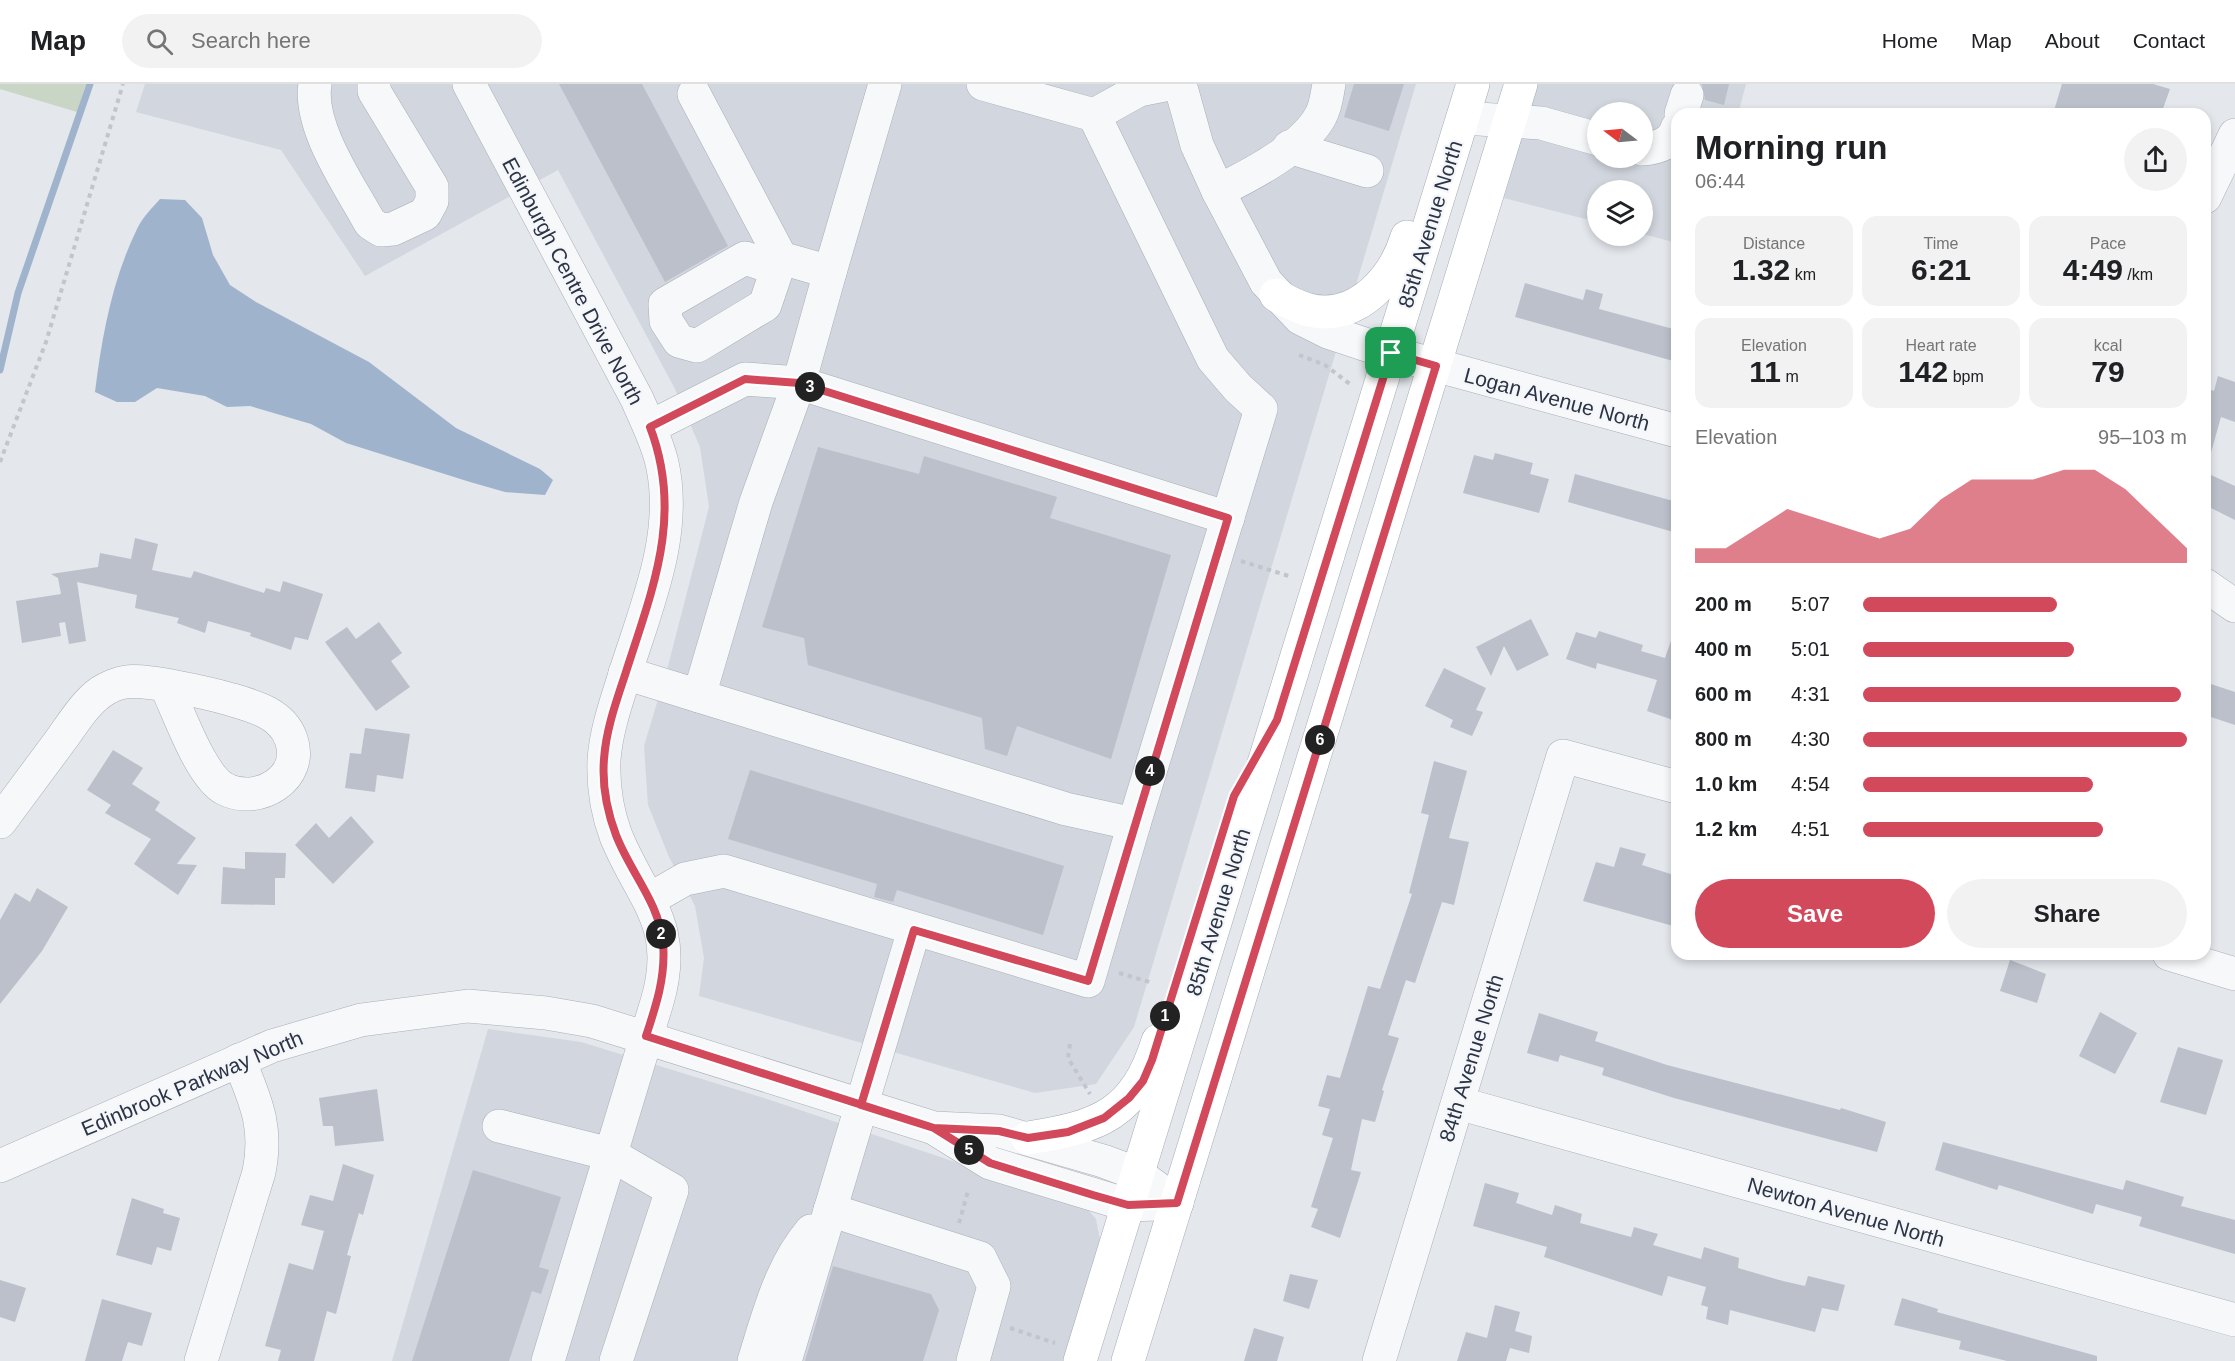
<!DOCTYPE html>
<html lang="en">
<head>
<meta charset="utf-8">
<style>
  :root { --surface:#fff; --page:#f2f2f2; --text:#202124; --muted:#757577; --line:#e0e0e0; --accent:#d1495b }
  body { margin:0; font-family:Arial,sans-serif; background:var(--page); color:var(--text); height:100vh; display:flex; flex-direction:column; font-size:22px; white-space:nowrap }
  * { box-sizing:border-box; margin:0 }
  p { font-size:20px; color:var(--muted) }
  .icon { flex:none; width:33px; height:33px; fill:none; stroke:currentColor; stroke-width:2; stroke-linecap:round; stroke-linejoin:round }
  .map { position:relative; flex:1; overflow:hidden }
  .panel { position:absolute; left:1671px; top:24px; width:540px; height:852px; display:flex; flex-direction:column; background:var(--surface); border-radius:18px; box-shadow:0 3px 9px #0003 }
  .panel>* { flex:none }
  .needle { width:39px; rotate:286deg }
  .fabs { position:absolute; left:1587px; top:18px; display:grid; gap:12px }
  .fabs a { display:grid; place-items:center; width:66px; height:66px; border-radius:50%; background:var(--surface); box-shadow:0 3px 9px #0003; font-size:30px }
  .pin { position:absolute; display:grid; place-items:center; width:51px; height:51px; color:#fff; margin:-26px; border-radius:12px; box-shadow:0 3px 9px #0006 }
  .km { position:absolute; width:30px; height:30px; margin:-15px; border-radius:50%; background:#222; color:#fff; font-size:16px; line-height:30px; text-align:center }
  .round { display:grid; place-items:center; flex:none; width:63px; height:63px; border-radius:32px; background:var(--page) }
  .headline { display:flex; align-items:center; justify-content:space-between; height:102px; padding:0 24px }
  h1 { font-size:33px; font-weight:800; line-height:45px }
  .figures { display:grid; grid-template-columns:repeat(3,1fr); gap:9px; height:102px; padding:6px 24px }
  .figures div { display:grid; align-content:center; border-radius:15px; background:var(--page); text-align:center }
  .figures b { font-size:30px; font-weight:800 }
  .figures small { font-size:16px; font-weight:400 }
  .figures p { font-size:16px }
  .chart { height:168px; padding:12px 24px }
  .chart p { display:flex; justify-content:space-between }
  .chart svg { width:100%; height:108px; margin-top:6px; fill:var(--accent); opacity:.7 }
  .cta { display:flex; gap:12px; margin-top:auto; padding:12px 24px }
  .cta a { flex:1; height:69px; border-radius:36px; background:var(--accent); color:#fff; font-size:24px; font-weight:800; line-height:69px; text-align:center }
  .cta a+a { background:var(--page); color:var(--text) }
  ul { padding:0 24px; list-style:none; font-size:20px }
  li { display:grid; grid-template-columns:96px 72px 1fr; align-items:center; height:45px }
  li i { height:15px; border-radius:8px; background:var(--accent) }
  header { display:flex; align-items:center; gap:36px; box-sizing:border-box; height:84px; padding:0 30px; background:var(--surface); border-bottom:2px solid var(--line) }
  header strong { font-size:28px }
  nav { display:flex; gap:33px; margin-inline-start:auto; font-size:21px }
  .search { width:420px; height:54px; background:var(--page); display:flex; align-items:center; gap:15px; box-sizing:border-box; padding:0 21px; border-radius:33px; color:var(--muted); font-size:22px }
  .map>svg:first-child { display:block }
  .built { fill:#d2d6de; fill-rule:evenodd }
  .green { fill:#c9d6c5 }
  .water { fill:#9fb4cc }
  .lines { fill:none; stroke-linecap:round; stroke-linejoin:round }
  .stream { stroke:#9fb4cc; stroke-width:7 }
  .building { fill:#bbc0ca }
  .minor-casing { stroke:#a9aeb7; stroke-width:34 }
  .major-casing { stroke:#a3abb8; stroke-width:34 }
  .path { stroke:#c2c5cb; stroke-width:4; stroke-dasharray:4.5 4.5; stroke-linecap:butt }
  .minor { stroke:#f7f8fa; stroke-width:33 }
  .major { stroke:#fff; stroke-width:33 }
  .route-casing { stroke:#fff; stroke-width:12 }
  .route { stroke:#d1495b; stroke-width:8 }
  .labels { text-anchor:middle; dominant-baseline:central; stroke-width:4.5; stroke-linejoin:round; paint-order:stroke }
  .street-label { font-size:21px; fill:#2b3445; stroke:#f4f6f9 }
</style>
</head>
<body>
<header>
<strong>Map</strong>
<div class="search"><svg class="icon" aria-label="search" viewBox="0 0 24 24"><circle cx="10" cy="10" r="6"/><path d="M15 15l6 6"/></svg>Search here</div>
<nav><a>Home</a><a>Map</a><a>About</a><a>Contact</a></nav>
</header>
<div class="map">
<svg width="2235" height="1277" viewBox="0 0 2235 1277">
  <rect width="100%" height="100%" fill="#e4e7ec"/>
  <!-- built -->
  <g class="built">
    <path d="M145,0H1416L1134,943L1096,1000L1035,1009L699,912L704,874L695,822L669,773L648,721L644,662L668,582L709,423L700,363L675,305L558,86L365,192L281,66L136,28Z"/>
    <path d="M1537,0H1746L1738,30H1677V159L1643,150L1642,106H1598L1597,138L1504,114ZM1598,28H1642V74H1598Z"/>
    <path d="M488,945L581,958L767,1015L1084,1121L1096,1135L1100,1156L1063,1277H392Z"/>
  </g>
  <!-- green -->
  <path class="green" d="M0,0H86L77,28L0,5Z"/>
  <!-- water -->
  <path class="water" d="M160,115L185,116L202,134L213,171L230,201L256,218L369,278L456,344L540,385L553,396L545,411L505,408L470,398L346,359L311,340L250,322L227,323L205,312L157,304L135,318H117L95,308C102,252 112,196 137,145C142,134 152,124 160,115Z"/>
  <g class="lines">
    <!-- stream -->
    <path class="stream" d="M0,286L18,209L90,0"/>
  </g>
  <!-- building -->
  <g class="building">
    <path d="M559,0H642L728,162L665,198Z"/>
    <path d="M1354,0H1404L1389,47L1344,33Z"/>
    <path d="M1702,0H1729L1724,21L1705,16Z"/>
    <path d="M2062,0H2153L2170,5L2161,30H2053Z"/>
    <path d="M1525,199L1583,216L1586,205L1603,210L1599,225L1677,246V278L1515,233Z"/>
    <path d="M2218,292L2235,298V338L2221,333L2210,372L2205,371V316L2208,305L2214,307Z"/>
    <path d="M818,363L919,390L924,372L1057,413L1050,434L1171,471L1111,675L1017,642L1007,672L985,665L982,634L808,581L804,554L762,543Z"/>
    <path d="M1495,369L1533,379L1530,390L1549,395L1539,429L1463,409L1474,371L1493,376Z"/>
    <path d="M1575,390L1677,418V449L1568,418Z"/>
    <path d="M2211,391L2235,402V436L2205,421V405Z"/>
    <path d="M135,454L158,460L152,486L191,494L194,487L264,509L266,504L280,508L283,497L323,510L308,556L295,553L291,566L250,552L251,549L208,537L205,549L177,539L179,534L135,524L137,511L77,498L86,557L69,560L65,538L59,539L61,552L22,559L16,517L61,510L58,494L51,490L98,483L100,469L131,475Z"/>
    <path d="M1531,535L1549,571L1517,587L1504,562L1491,592L1476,563Z"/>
    <path d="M379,538L402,569L391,577L410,603L376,627L325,558L347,543L356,555Z"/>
    <path d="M1599,547L1643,561L1641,567L1665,574L1674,548H1677V623L1673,636L1647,627L1657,596L1597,579L1596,585L1566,575L1576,548L1596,554Z"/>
    <path d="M1444,584L1486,604L1476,626L1483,628L1472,652L1450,643L1453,636L1425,622Z"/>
    <path d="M2205,598L2235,608V641L2205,631Z"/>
    <path d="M365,644L410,650L403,695L377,691L375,708L345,704L350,669L361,670Z"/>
    <path d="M113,666L143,684L132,700L160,718L155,726L196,754L177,780L197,781L178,811L134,780L151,755L105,729L111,721L87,706Z"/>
    <path d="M1434,677L1467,687L1449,754L1469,758L1454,821L1442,818L1415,899L1406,896L1388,951L1399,954L1382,1006L1384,1007L1375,1038L1362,1035L1351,1086L1361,1088L1340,1154L1311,1143L1318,1125L1311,1123L1333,1054L1322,1051L1330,1025L1318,1022L1327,991L1340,994L1368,902L1380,905L1412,810L1409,809L1429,731L1421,729Z"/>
    <path d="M750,686L1064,782L1043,851L897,806L893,818L874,813L877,800L728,755Z"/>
    <path d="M351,732L374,758L333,800L295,761L316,739L329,754Z"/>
    <path d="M1620,763L1646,770L1642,781L1677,792V843L1583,817L1596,778L1614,783Z"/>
    <path d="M245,768L286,769L285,794H275V821L221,820L223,783L245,785Z"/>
    <path d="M37,804L68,823L42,867L0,920V836L15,809L30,818Z"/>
    <path d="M2010,876L2046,890L2037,919L2000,907Z"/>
    <path d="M2100,928L2137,949L2115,990L2079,972Z"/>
    <path d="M1539,929L1598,948L1595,957L1667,981L1840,1026L1841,1024L1886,1038L1877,1068L1674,1014L1602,991L1604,984L1560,971L1558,978L1527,969Z"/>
    <path d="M2178,963L2223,976L2206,1031L2160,1018Z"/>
    <path d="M377,1005L384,1057L335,1062L333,1042H323L319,1014Z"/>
    <path d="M1943,1058L2123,1106L2126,1096L2184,1113L2181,1122L2235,1136V1170L2139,1142L2142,1133L2096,1120L2093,1130L1999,1101L1997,1106L1935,1086Z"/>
    <path d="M343,1080L374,1091L363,1131L359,1129L347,1171L351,1172L336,1230L327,1227L314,1277H278L281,1266L265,1262L289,1179L313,1186L324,1147L301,1141L310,1111L333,1117Z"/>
    <path d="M473,1086L561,1113L539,1183L549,1186L541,1210L532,1207L509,1277H412Z"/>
    <path d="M1485,1099L1519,1109L1516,1119L1552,1131L1555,1121L1582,1130L1580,1139L1631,1153L1634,1143L1658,1150L1653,1161L1701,1175L1704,1163L1739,1174L1738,1184L1783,1197L1805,1202L1808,1192L1845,1201L1838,1227L1822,1224L1815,1248L1730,1226L1728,1241L1706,1235L1708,1223L1701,1221L1706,1203L1668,1192L1662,1212L1544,1173L1547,1163L1473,1142Z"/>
    <path d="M132,1114L164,1125L163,1129L180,1134L171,1167L157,1163L152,1181L116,1171Z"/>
    <path d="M833,1182L931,1210L939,1226L923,1277H805Z"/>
    <path d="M1290,1190L1318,1196L1309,1225L1283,1217Z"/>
    <path d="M0,1196L26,1204L15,1238L0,1233Z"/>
    <path d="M1902,1214L1938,1225L1937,1228L2097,1272V1277H2007L1959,1265L1961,1257L1894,1241Z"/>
    <path d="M102,1215L152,1229L142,1262L128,1258L122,1277H85Z"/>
    <path d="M1495,1221L1520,1228L1515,1247L1532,1252L1529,1269L1510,1264L1506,1277H1457L1466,1248L1487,1254Z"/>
    <path d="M1254,1244L1284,1253L1277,1277H1244Z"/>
  </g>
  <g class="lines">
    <!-- minor casing -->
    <g class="minor-casing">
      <g id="minor">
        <path d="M315,0C308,43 350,102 370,139L381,146L393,145L425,130L432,117V103L374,7V0"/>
        <path d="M469,0L637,315C646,336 657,357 662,379C678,449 647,521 626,587C617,616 606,646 604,676C603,701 607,728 616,752C642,816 680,840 657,918L548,1277"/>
        <path d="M983,0L1094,31L1139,6L1169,0"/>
        <path d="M1180,0L1197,61L1218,107L1266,198L1300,234L1328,248L1391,269L1677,347"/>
        <path d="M1681,30L1687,11"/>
        <path d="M1463,34L1541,39L1598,55"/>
        <path d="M1289,63L1367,87"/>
        <path d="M1642,65C1657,64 1673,59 1677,44"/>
        <path d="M1218,107C1249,92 1305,63 1321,31C1326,22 1327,10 1329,0"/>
        <path d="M2205,113L2235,51"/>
        <path d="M778,185L745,174L665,220L666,237L679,257L697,262L765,221L781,174"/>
        <path d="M830,188L885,0"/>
        <path d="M650,343L745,295L799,299L830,188L781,174L694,10"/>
        <path d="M2205,501L2235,522"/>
        <path d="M625,589L699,612L756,418L799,299L1228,434"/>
        <path d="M699,612L1066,725L1134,740L1261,325L1238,304L1213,275L1094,31"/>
        <path d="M0,738C20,711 40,684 60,657C72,641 84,620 101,608C107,604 118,599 126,598C146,595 208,609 229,615C253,622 282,629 291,655C305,694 258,722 225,705C201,693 179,629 167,604"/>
        <path d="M650,815L685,795L724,787L1088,897L1134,740"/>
        <path d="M2169,870L2235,890"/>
        <path d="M1458,1019L2235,1236"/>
        <path d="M499,1042L610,1070L672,1106L616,1277"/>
        <path d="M937,1046L990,1079L1128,1121L1158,1120"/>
        <path d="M0,1082L272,962L361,936L468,922L546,929L592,937L934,1044L999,1047L1103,1077L1138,1090L1177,1119"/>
        <path d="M830,1126L980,1174L994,1202L973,1277"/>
        <path d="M201,1277L259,1088C268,1043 256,1018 239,976"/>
        <path d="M754,1277C768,1233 780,1183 811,1147"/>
        <path d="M785,1277L914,846"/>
        <path d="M1379,1277L1563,672L1677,703"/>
      </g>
    </g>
    <!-- major casing -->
    <g class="major-casing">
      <g id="major">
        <path d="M1276,211C1286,217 1297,223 1309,226C1358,238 1395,193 1407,153"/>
        <path d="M1028,1054C1100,1043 1135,1030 1158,957"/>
        <path d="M1080,1277L1473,0"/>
        <path d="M1128,1277L1521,0"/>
      </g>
    </g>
    <!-- path -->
    <g class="path">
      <path d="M1299,271L1325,281L1351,301"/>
      <path d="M0,378L46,258L123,0"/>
      <path d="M1241,477L1292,493"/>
      <path d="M1119,889L1153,899"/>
      <path d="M1070,960L1068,974L1090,1010"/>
      <path d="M959,1139L968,1107"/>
      <path d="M1010,1244L1055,1259"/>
    </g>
    <!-- minor -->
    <use href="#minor" class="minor"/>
    <!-- major -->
    <use href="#major" class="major"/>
  </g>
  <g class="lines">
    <!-- route casing -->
    <g class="route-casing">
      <path id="route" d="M1391,269L1277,636L1234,712L1152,976L1143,997L1129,1014L1104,1034L1068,1048L1028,1054L999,1047L934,1044L646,952C656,922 666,892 663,859C659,818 630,788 616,751C607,727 602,700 604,675C606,646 616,618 625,591C652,506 684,432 650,343L745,295L799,299L1228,434L1088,897L914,846L861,1021L934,1044L990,1079L1093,1111L1128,1121L1177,1119L1436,282L1391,269"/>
    </g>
    <!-- route -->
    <use href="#route" class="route"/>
  </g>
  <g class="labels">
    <!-- street labels -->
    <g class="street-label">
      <text transform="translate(1430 140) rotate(-73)">85th Avenue North</text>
      <text transform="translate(573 197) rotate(62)">Edinburgh Centre Drive North</text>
      <text transform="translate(1557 315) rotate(15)">Logan Avenue North</text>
      <text transform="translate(1218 828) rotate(-73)">85th Avenue North</text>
      <text transform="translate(1471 974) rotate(-73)">84th Avenue North</text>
      <text transform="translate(192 999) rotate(-23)">Edinbrook Parkway North</text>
      <text transform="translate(1846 1128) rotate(16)">Newton Avenue North</text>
    </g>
  </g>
</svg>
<div class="fabs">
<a><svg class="needle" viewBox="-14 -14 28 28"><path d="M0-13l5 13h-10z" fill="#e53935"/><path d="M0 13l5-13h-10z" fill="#757577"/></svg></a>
<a><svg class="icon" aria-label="layers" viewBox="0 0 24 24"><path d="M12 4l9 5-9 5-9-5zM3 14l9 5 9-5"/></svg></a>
</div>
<div class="pin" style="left:1391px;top:269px;background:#1e9e55"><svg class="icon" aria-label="arrive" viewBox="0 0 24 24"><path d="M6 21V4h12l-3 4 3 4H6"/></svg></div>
<b class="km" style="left:1165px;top:932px">1</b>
<b class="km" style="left:661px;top:850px">2</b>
<b class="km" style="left:810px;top:303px">3</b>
<b class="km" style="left:1150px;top:687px">4</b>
<b class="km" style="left:969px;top:1066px">5</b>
<b class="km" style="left:1320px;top:656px">6</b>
<section class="panel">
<div class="headline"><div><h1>Morning run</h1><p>06:44</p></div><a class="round"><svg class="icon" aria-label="share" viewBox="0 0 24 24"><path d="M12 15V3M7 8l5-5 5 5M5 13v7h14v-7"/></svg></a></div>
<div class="figures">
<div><p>Distance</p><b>1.32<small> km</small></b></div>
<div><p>Time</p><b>6:21</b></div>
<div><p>Pace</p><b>4:49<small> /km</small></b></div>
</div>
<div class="figures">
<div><p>Elevation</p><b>11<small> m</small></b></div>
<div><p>Heart rate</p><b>142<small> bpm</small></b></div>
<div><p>kcal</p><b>79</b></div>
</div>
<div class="chart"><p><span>Elevation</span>95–103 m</p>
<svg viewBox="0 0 160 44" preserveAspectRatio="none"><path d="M0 44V38L10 38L20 30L30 22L40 26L50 30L60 34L70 30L80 18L90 10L100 10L110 10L120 6L130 6L140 14L150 26L160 38V44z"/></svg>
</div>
<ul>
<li><b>200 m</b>5:07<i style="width:60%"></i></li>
<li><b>400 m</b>5:01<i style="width:65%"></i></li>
<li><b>600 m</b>4:31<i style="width:98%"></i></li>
<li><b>800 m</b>4:30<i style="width:100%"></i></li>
<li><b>1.0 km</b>4:54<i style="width:71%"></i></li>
<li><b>1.2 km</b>4:51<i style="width:74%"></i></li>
</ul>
<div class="cta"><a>Save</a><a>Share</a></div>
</section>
</div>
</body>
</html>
